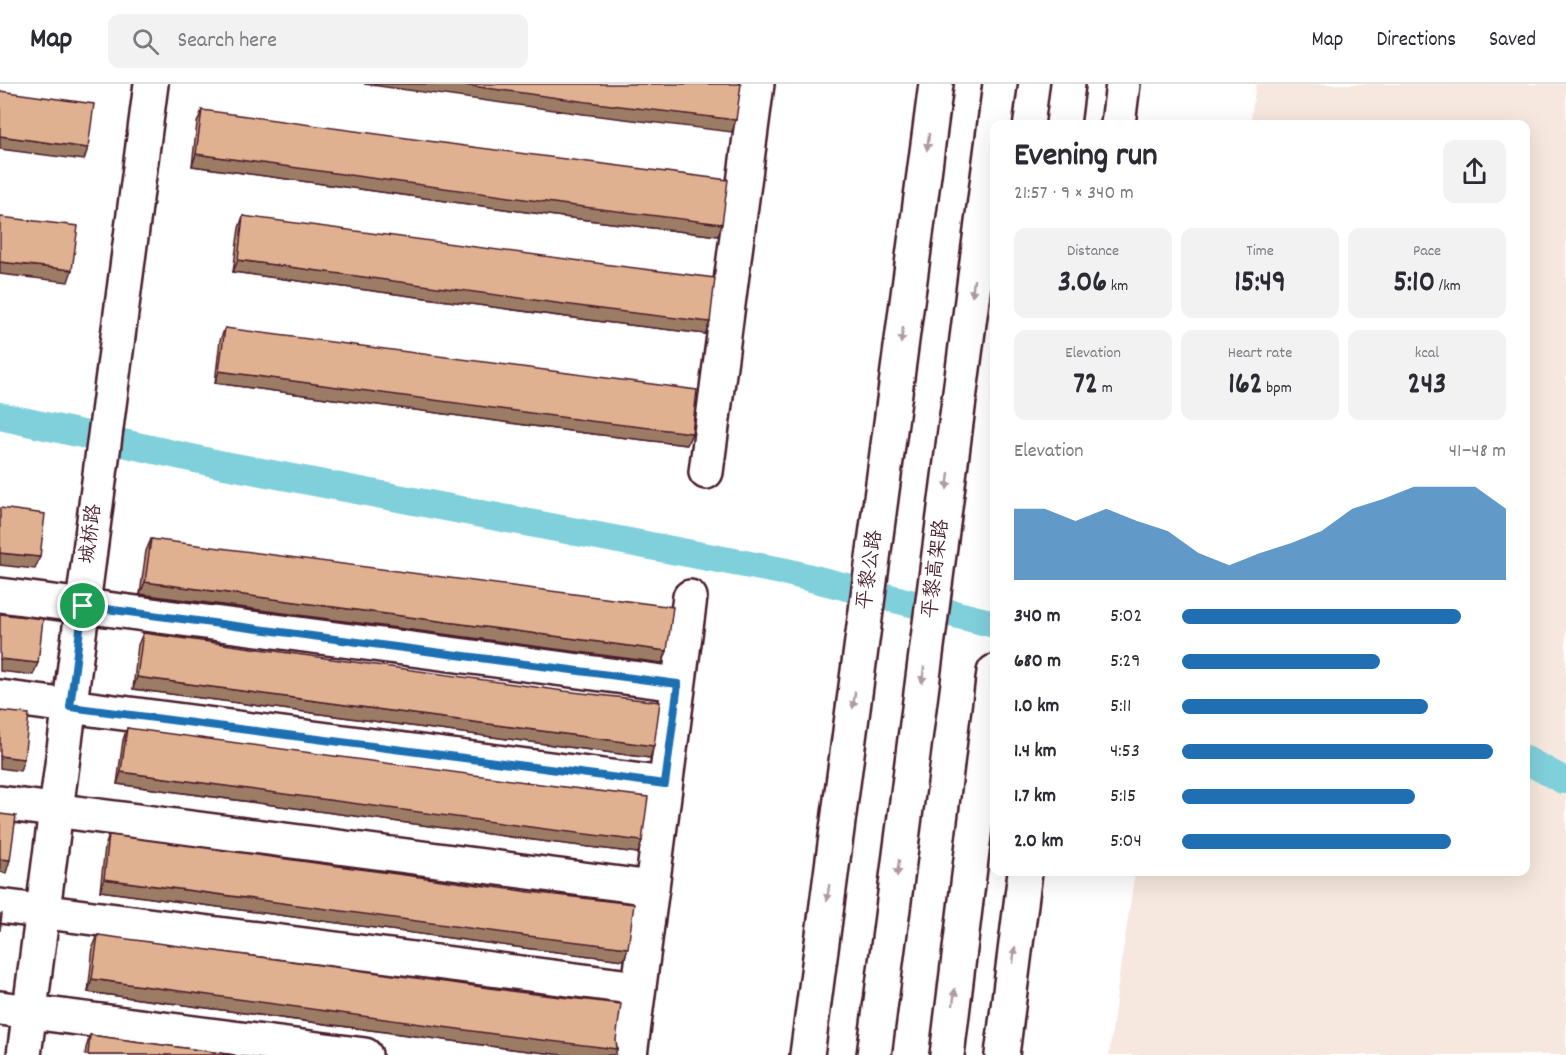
<!DOCTYPE html>
<html lang="en">
<head>
<meta charset="utf-8">
<style>
  :root { --surface:#fff; --page:#f2f2f3; --text:#2b2b33; --muted:#7c7c81; --line:#e1e1e2; --accent:#1f6fb2 }
  body { margin:0; font-family:Dekko,"LXGW WenKai TC",sans-serif; background:var(--page); color:var(--text); height:100vh; display:flex; flex-direction:column; font-size:22px; white-space:nowrap }
  * { box-sizing:border-box; margin:0 }
  p { font-size:20px; color:var(--muted) }
  .icon { flex:none; width:33px; height:33px; fill:none; stroke:currentColor; stroke-width:2; stroke-linecap:round; stroke-linejoin:round }
  .map { position:relative; flex:1; overflow:hidden }
  .side { position:absolute; left:990px; top:36px; width:540px; height:756px; display:flex; flex-direction:column; background:var(--surface); border-radius:12px; box-shadow:0 6px 24px #0002 }
  .side>* { flex:none }
  .pin { position:absolute; display:grid; place-items:center; width:51px; height:51px; color:#fff; margin:-26px; border:3px solid #fff; border-radius:50%; box-shadow:0 2px 6px #0007 }
  .round { display:grid; place-items:center; flex:none; width:63px; height:63px; border-radius:12px; background:var(--page) }
  .summary { display:flex; align-items:center; justify-content:space-between; height:102px; padding:0 24px }
  h1 { font-size:33px; font-weight:800; line-height:45px }
  .figures { display:grid; grid-template-columns:repeat(3,1fr); gap:9px; height:102px; padding:6px 24px }
  .figures div { display:grid; align-content:center; border-radius:12px; background:var(--page); text-align:center }
  .figures b { font-size:30px; font-weight:800 }
  .figures small { font-size:16px; font-weight:400 }
  .figures p { font-size:16px }
  .chart { height:168px; padding:12px 24px }
  .chart p { display:flex; justify-content:space-between }
  .chart svg { width:100%; height:108px; margin-top:6px; fill:var(--accent); opacity:.7 }
  ul { padding:0 24px; list-style:none; font-size:20px }
  li { display:grid; grid-template-columns:96px 72px 1fr; align-items:center; height:45px }
  li i { height:15px; border-radius:8px; background:var(--accent) }
  header { display:flex; align-items:center; gap:36px; box-sizing:border-box; height:84px; padding:0 30px; background:var(--surface); border-bottom:2px solid var(--line) }
  header strong { font-size:28px }
  nav { display:flex; gap:33px; margin-inline-start:auto; font-size:21px }
  .search { width:420px; height:54px; background:var(--page); display:flex; align-items:center; gap:15px; box-sizing:border-box; padding:0 21px; border-radius:12px; color:var(--muted); font-size:22px }
  .map>svg:first-child { display:block }
  .built { fill:#f6e8de }
  .lines { fill:none; stroke-linecap:round; stroke-linejoin:round }
  .canal { stroke:#80d0db; stroke-width:28 }
  .minor-casing { stroke:#4a1f2b; stroke-width:38 }
  .major-casing { stroke:#4a1f2b; stroke-width:38 }
  .highway-casing { stroke:#4a1f2b; stroke-width:38 }
  .minor { stroke:#fff; stroke-width:33 }
  .major { stroke:#fff; stroke-width:33 }
  .highway { stroke:#fff; stroke-width:33 }
  .wall { fill:#c1987d; stroke:#4a1f2b; stroke-width:1.5 }
  .shaded-wall { fill:#9d7c66; stroke:#4a1f2b; stroke-width:1.5 }
  .building { fill:#e0b191; stroke:#4a1f2b; stroke-width:1.5 }
  .oneway { fill:#ae9aa0 }
  .route-casing { stroke:#fff; stroke-width:12 }
  .route { stroke:#1f6fb2; stroke-width:8 }
  .labels { text-anchor:middle; dominant-baseline:central; stroke-width:4.5; stroke-linejoin:round; paint-order:stroke }
  .street-label { font-size:20px; fill:#4a1f2b; stroke:#fff }
</style>
</head>
<body>
<header>
<strong>Map</strong>
<div class="search"><svg class="icon" aria-label="search" viewBox="0 0 24 24"><circle cx="10" cy="10" r="6"/><path d="M15 15l6 6"/></svg>Search here</div>
<nav><a>Map</a><a>Directions</a><a>Saved</a></nav>
</header>
<div class="map">
<svg width="1566" height="971" viewBox="0 0 1566 971">
  <rect width="100%" height="100%" fill="#fff"/>
  <filter id="ink" filterUnits="userSpaceOnUse"><feTurbulence type="fractalNoise" baseFrequency=".0167" numOctaves="2"/><feDisplacementMap in="SourceGraphic" scale="12" xChannelSelector="R" yChannelSelector="G"/><feConvolveMatrix kernelMatrix="1 2 1 2 8 2 1 2 1" color-interpolation-filters="sRGB"/></filter>
  <g filter="url(#ink)">
    <!-- built -->
    <path class="built" d="M1256,0H1566V971H1109L1119,893L1135,788H1526V40H1250Z"/>
    <g class="lines">
      <!-- canal -->
      <g class="canal">
        <path d="M0,332L214,379L787,488L994,540"/>
        <path d="M1526,676L1563,696H1566"/>
      </g>
      <!-- minor casing -->
      <g class="minor-casing">
        <g id="minor">
          <path d="M706,388L757,0"/>
          <path d="M0,511L678,600"/>
          <path d="M0,613L665,700"/>
          <path d="M0,719L652,804"/>
          <path d="M0,822L638,904"/>
          <path d="M0,924L365,971"/>
          <path d="M24,971L151,0"/>
          <path d="M630,971L690,513"/>
        </g>
      </g>
      <!-- major casing -->
      <g class="major-casing">
        <g id="major">
          <path d="M1118,40L1123,0"/>
          <path d="M807,971L936,0"/>
          <path d="M1002,971L1025,788"/>
        </g>
      </g>
      <!-- highway casing -->
      <g class="highway-casing">
        <g id="highway">
          <path d="M1063,40L1068,0"/>
          <path d="M874,971L1000,0"/>
          <path d="M947,971L994,588"/>
        </g>
      </g>
      <!-- minor -->
      <use href="#minor" class="minor"/>
      <!-- major -->
      <use href="#major" class="major"/>
      <!-- highway -->
      <use href="#highway" class="highway"/>
    </g>
    <!-- wall -->
    <g class="wall">
      <path d="M202,26L718,152L563,133L192,82L197,39Z"/>
      <path d="M243,132L710,238L705,250L604,238L233,188L239,144Z"/>
      <path d="M225,244L687,361L585,349L215,299L220,256Z"/>
      <path d="M151,455L667,567L662,579L140,510L146,467Z"/>
      <path d="M143,549L650,674L133,605L138,561Z"/>
      <path d="M127,644L638,769L541,757L117,700L123,656Z"/>
      <path d="M109,751L624,876L524,864L100,807L105,763Z"/>
      <path d="M98,851L616,956L617,965L615,971H563L512,965L88,908L93,863Z"/>
      <path d="M90,951L235,971H85L86,964Z"/>
    </g>
    <!-- shaded-wall -->
    <g class="shaded-wall">
      <path d="M364,0H457L736,36L732,48L583,30Z"/>
      <path d="M0,52L88,64L84,76L0,65Z"/>
      <path d="M196,70L722,140L718,152L563,133L192,82Z"/>
      <path d="M238,176L710,238L705,250L604,238L233,188Z"/>
      <path d="M0,178L72,186L68,198L0,190Z"/>
      <path d="M219,287L692,349L687,361L585,349L215,299Z"/>
      <path d="M0,469L40,473L35,485L0,481Z"/>
      <path d="M145,498L667,567L662,579L140,510Z"/>
      <path d="M0,575L38,579L33,591L0,587Z"/>
      <path d="M137,593L654,662L650,674L133,605Z"/>
      <path d="M0,672L24,675L20,687L0,684Z"/>
      <path d="M121,688L642,757L638,769L541,757L117,700Z"/>
      <path d="M0,775L10,776L6,789L0,788Z"/>
      <path d="M104,795L628,864L624,876L524,864L100,807Z"/>
      <path d="M92,895L617,965L615,971H563L512,965L88,908Z"/>
    </g>
    <!-- building -->
    <g class="building">
      <path d="M457,0H741L736,36L587,18Z"/>
      <path d="M0,7L94,20L88,64L0,52Z"/>
      <path d="M202,26L465,62L728,96L722,140L568,121L196,70Z"/>
      <path d="M243,132L611,181L715,194L710,238L608,226L238,176Z"/>
      <path d="M0,133L78,142L72,186L0,178Z"/>
      <path d="M225,244L697,306L692,349L590,337L219,287Z"/>
      <path d="M0,424L45,430L40,473L0,469Z"/>
      <path d="M151,455L673,523L667,567L145,498Z"/>
      <path d="M0,530L43,535L38,579L0,575Z"/>
      <path d="M143,549L564,607L660,618L654,662L137,593Z"/>
      <path d="M0,627L29,630L24,675L0,672Z"/>
      <path d="M127,644L548,701L648,713L642,757L545,745L121,688Z"/>
      <path d="M0,730L16,732L10,776L0,775Z"/>
      <path d="M109,751L530,808L634,820L628,864L528,852L104,795Z"/>
      <path d="M0,830H2L0,847Z"/>
      <path d="M98,851L518,908L621,920L616,956L617,965L516,953L92,895Z"/>
      <path d="M90,951L235,971H88Z"/>
    </g>
    <!-- one-way arrows -->
    <defs><path id="oneway-solid" d="M-6-.8H1V-3.2L6.5 0L1 3.2V.8H-6Z" transform="scale(1.5)"/></defs>
    <g class="oneway">
      <use href="#oneway-solid" transform="translate(928 58) rotate(98)"/>
      <use href="#oneway-solid" transform="translate(973 204) rotate(97)"/>
      <use href="#oneway-solid" transform="translate(902 251) rotate(98)"/>
      <use href="#oneway-solid" transform="translate(948 397) rotate(97)"/>
      <use href="#oneway-solid" transform="translate(923 591) rotate(97)"/>
      <use href="#oneway-solid" transform="translate(854 616) rotate(98)"/>
      <use href="#oneway-solid" transform="translate(898 784) rotate(97)"/>
      <use href="#oneway-solid" transform="translate(828 809) rotate(98)"/>
      <use href="#oneway-solid" transform="translate(1014 871) rotate(-83)"/>
      <use href="#oneway-solid" transform="translate(954 913) rotate(-83)"/>
    </g>
  </g>
  <g class="lines" filter="url(#ink)">
    <!-- route casing -->
    <g class="route-casing">
      <path id="route" d="M83,522L678,600L665,700L70,623Z"/>
    </g>
    <!-- route -->
    <use href="#route" class="route"/>
  </g>
  <g class="labels">
    <!-- street labels -->
    <g class="street-label">
      <text transform="translate(92 450) rotate(-83)">城桥路</text>
      <text transform="translate(937 485) rotate(-83)">平黎高架路</text>
      <text transform="translate(871 486) rotate(-82)">平黎公路</text>
    </g>
  </g>
</svg>
<div class="pin" style="left:83px;top:522px;background:#1e9e55"><svg class="icon" aria-label="arrive" viewBox="0 0 24 24"><path d="M6 21V4h12l-3 4 3 4H6"/></svg></div>
<section class="side">
<div class="summary"><div><h1>Evening run</h1><p>21:57 · 9 × 340 m</p></div><a class="round"><svg class="icon" aria-label="share" viewBox="0 0 24 24"><path d="M12 15V3M7 8l5-5 5 5M5 13v7h14v-7"/></svg></a></div>
<div class="figures">
<div><p>Distance</p><b>3.06<small> km</small></b></div>
<div><p>Time</p><b>15:49</b></div>
<div><p>Pace</p><b>5:10<small> /km</small></b></div>
</div>
<div class="figures">
<div><p>Elevation</p><b>72<small> m</small></b></div>
<div><p>Heart rate</p><b>162<small> bpm</small></b></div>
<div><p>kcal</p><b>243</b></div>
</div>
<div class="chart"><p><span>Elevation</span>41–48 m</p>
<svg viewBox="0 0 160 44" preserveAspectRatio="none"><path d="M0 44V15L10 15L20 20L30 15L40 20L50 24L60 33L70 38L80 33L90 29L100 24L110 15L120 11L130 6L140 6L150 6L160 15V44z"/></svg>
</div>
<ul>
<li><b>340 m</b>5:02<i style="width:86%"></i></li>
<li><b>680 m</b>5:29<i style="width:61%"></i></li>
<li><b>1.0 km</b>5:11<i style="width:76%"></i></li>
<li><b>1.4 km</b>4:53<i style="width:96%"></i></li>
<li><b>1.7 km</b>5:15<i style="width:72%"></i></li>
<li><b>2.0 km</b>5:04<i style="width:83%"></i></li>
</ul>
</section>
</div>
</body>
</html>
